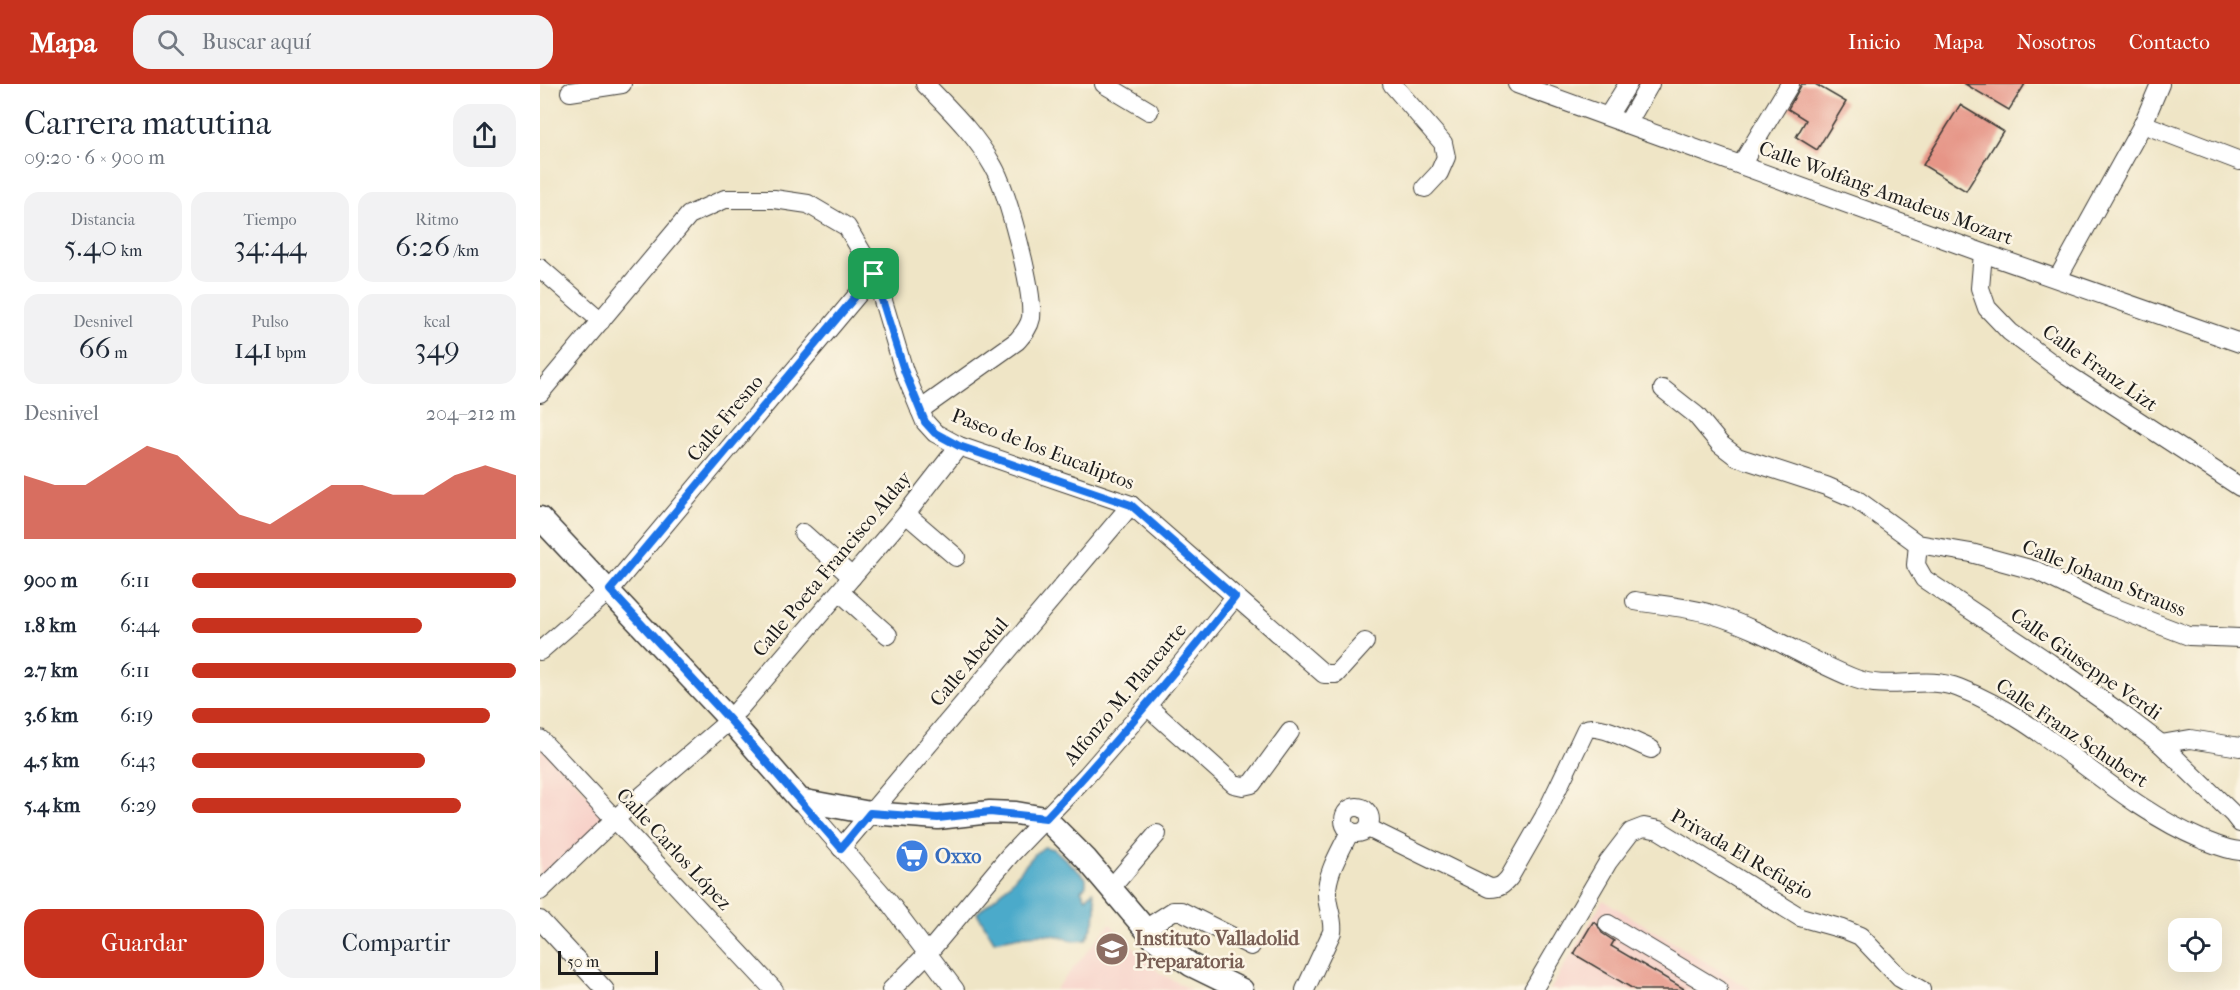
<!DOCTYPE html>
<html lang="es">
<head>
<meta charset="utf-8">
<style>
  :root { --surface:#fff; --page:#f2f2f3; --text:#1f2937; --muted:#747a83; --accent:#c8321e }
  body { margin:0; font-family:"IM FELL French Canon",serif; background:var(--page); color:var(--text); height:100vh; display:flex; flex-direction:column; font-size:22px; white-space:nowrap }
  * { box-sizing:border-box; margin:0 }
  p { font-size:20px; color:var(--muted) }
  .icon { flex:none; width:33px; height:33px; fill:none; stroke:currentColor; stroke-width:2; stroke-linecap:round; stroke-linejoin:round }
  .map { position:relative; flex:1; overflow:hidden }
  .side { display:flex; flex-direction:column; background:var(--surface); width:540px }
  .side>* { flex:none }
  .tools { position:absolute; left:1628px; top:834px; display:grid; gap:12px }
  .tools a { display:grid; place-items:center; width:54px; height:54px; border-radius:12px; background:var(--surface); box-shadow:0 6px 24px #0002; font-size:30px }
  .scale { position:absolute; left:18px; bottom:15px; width:100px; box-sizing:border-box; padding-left:6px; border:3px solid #1c1c1c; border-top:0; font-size:16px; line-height:21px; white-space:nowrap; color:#1c1c1c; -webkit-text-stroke:4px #fcf5e5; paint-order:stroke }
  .pin { position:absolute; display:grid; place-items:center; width:51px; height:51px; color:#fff; margin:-26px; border-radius:12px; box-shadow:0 3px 9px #0006 }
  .round { display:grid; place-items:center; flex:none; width:63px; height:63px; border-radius:18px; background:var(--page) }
  .summary { display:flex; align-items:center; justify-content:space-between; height:102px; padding:0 24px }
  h1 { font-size:33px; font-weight:600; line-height:45px }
  .figures { display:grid; grid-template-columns:repeat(3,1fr); gap:9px; height:102px; padding:6px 24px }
  .figures div { display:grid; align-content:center; border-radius:15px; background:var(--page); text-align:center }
  .figures b { font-size:30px; font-weight:600 }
  .figures small { font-size:16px; font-weight:400 }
  .figures p { font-size:16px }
  .chart { height:168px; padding:12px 24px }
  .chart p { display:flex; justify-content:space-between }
  .chart svg { width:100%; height:108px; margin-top:6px; fill:var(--accent); opacity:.7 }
  .cta { display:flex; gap:12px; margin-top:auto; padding:12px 24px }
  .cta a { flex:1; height:69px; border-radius:18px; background:var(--accent); color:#fff; font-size:24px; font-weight:600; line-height:69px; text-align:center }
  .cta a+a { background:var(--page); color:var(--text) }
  ul { padding:0 24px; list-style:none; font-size:20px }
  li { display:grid; grid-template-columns:96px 72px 1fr; align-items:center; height:45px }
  li i { height:15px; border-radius:8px; background:var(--accent) }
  header { display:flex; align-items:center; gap:36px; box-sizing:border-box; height:84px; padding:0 30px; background:var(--accent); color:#fff }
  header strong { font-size:28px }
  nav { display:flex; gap:33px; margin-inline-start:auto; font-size:21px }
  .search { width:420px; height:54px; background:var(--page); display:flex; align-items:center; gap:15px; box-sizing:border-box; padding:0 21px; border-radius:18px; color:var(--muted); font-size:22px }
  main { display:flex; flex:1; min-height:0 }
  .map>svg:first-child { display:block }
  .built { fill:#f7d1c9 }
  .water { fill:#4baaca; stroke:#346373; stroke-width:1.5 }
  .building { fill:#e69587 }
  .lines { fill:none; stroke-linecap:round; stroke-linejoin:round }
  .minor-casing { stroke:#3c3a36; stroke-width:20 }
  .major-casing { stroke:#3c3a36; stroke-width:25 }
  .minor { stroke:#fff; stroke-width:18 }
  .major { stroke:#fff; stroke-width:22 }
  .route-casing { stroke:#fff; stroke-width:12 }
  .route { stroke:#1a73e8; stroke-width:8 }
  .labels { text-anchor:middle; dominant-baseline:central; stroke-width:5; stroke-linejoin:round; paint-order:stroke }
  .street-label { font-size:20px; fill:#1c1c1c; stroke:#fcf5e5 }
  .shop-label { font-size:20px; font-weight:bold; fill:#366cbe; stroke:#fcf5e5; text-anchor:start }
  .education-label { font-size:20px; font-weight:bold; fill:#785e54; stroke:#fcf5e5; text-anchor:start }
</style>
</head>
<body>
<header>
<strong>Mapa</strong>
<div class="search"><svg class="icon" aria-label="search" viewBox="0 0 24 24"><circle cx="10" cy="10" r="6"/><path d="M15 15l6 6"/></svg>Buscar aquí</div>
<nav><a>Inicio</a><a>Mapa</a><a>Nosotros</a><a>Contacto</a></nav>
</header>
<main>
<section class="side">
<div class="summary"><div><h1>Carrera matutina</h1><p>09:20 · 6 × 900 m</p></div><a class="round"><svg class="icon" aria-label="share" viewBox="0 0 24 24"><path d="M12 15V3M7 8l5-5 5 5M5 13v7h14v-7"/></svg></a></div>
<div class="figures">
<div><p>Distancia</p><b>5.40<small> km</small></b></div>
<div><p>Tiempo</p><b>34:44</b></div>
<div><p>Ritmo</p><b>6:26<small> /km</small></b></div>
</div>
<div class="figures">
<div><p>Desnivel</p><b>66<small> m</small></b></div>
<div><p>Pulso</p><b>141<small> bpm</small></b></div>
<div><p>kcal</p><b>349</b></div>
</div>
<div class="chart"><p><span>Desnivel</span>204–212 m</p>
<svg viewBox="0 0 160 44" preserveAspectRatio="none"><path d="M0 44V18L10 22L20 22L30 14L40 6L50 10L60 22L70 34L80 38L90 30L100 22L110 22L120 26L130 26L140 18L150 14L160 18V44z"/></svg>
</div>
<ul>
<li><b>900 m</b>6:11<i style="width:100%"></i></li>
<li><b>1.8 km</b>6:44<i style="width:71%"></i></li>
<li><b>2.7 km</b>6:11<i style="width:100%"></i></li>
<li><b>3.6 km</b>6:19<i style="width:92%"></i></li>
<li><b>4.5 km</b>6:43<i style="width:72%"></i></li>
<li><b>5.4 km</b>6:29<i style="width:83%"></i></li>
</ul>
<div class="cta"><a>Guardar</a><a>Compartir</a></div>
</section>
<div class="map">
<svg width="1700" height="906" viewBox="0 0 1700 906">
  <rect width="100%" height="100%" fill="#fcf5e5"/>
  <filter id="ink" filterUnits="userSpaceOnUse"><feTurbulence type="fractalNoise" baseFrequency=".0167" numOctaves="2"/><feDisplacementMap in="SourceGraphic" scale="12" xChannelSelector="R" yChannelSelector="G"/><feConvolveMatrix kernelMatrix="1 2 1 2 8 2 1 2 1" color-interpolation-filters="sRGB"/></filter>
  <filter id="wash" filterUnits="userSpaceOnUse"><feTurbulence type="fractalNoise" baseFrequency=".008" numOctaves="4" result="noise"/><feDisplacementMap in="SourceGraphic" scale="24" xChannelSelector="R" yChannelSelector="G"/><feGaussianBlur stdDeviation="1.35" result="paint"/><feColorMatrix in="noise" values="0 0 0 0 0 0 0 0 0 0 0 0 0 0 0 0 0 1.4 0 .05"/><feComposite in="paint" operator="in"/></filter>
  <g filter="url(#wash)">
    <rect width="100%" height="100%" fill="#efe5c6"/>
    <!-- built -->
    <g class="built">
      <path d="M0,660L72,735L0,800Z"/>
      <path d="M1063,816L1212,906H1010Z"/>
      <path d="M570,840L620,889L651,906H515Z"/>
    </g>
    <!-- water -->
    <path class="water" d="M504,763L514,765L546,794V801L541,806L546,814L553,807C560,827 555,838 546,856C528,859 527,853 513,851C493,848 473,854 454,857L437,829L465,805L495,770Z"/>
    <g id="blocks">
      <!-- building -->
      <g class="building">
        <path d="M1262,0H1275L1306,18L1277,66L1256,53L1266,36L1248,25Z"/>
        <path d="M1425,0H1485L1469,26Z"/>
        <path d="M1420,21L1463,47L1426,107L1383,81Z"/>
        <path d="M1053,838L1057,840L1062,849L1074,857L1071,862L1146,906H1095L1034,870Z"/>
      </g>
    </g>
  </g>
  <g filter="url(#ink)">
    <use href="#blocks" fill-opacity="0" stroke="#3c3a36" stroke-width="1.5"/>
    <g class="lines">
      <!-- minor casing -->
      <g class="minor-casing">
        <g id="minor">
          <path d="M564,0L609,27"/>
          <path d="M852,0L903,59L906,73L899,89L885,104"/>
          <path d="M977,0L1443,169L1700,259"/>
          <path d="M30,8L82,0"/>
          <path d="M1068,32L1088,0"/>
          <path d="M1087,40L1110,0"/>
          <path d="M1603,40L1700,77"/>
          <path d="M1201,81L1250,0"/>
          <path d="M1443,169L1440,204L1447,224L1470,248L1525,289L1700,403"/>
          <path d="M0,184L61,237"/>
          <path d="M1518,194L1603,40L1620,0"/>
          <path d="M1123,305L1156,331L1180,360L1197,373L1286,402L1316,415L1378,460L1431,469L1497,487L1565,520L1649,552L1700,554"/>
          <path d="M0,309L149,131L185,115H234L268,120L307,143L335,190L364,287L385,338L395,349L419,362L591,421L784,590H796L825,558"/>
          <path d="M380,326L477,257C483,250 489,244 491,234C494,207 467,106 453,82C435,50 410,26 385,0"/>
          <path d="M366,430L416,473"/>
          <path d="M263,449L312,493"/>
          <path d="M1378,460L1376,481L1384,495L1510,579L1579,628L1621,660L1693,730L1700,739"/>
          <path d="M300,508L348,551"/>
          <path d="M1095,517C1120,521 1147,523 1171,530C1223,545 1267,576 1316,595C1349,607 1387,591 1419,604C1509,639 1573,718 1661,755C1674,760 1686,766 1700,767"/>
          <path d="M0,567L70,506L335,190"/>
          <path d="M607,622L694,700L703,702L712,700L750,648"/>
          <path d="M198,626L366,430L419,362"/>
          <path d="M0,655L234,906"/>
          <path d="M1621,660L1650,655L1700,663"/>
          <path d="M260,716L348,817L415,906"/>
          <circle cx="817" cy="736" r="13"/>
          <path d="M828,744L950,804C960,804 963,801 969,794L1004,733L1046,645C1060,639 1096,659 1111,665"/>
          <path d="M301,764L591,421"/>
          <path d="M571,804L617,750"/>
          <path d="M0,807L76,734L190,636"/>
          <path d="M0,836L65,906"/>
          <path d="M1068,840L1178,906"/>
          <path d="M605,845L633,827H641L711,862"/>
          <path d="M351,906L388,869L470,771L547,691L607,622L695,513"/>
          <path d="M765,906L792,848C794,835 787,824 787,810C786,789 801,767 810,747"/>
          <path d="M993,906L1068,778L1091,748L1104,743L1119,746L1260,833L1303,845L1320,852L1360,894L1381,906"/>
        </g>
      </g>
      <!-- major casing -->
      <g class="major-casing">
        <path id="major" d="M0,434L190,636L260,716L330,729L398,734L450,728L476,729L505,734L546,775L613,854L651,881L702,906"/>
      </g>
      <!-- minor -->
      <use href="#minor" class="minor"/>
      <!-- major -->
      <use href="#major" class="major"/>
    </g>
  </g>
  <g class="lines" filter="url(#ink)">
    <!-- route casing -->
    <g class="route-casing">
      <path id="route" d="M334,190L364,286L385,338L395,349L419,362L591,421L695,513C634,589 573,663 506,734L450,728L398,734L330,729L301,764L190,636L70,506Z"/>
    </g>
    <!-- route -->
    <use href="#route" class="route"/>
  </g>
  <!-- icons -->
  <defs>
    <g id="supermarket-disc" transform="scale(1.725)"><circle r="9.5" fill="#3f7fe0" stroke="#fcf5e5"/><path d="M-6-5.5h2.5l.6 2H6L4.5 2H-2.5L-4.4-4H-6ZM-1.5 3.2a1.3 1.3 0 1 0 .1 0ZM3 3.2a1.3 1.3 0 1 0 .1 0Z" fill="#fff"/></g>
    <g id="university-disc" transform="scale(1.725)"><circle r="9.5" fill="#8d6e63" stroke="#fcf5e5"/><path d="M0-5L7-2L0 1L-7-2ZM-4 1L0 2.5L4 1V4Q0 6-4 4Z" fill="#fff"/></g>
  </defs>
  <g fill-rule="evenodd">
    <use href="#supermarket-disc" x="372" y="772"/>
    <use href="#university-disc" x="572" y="865"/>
  </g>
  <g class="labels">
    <!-- street labels -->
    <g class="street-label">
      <text transform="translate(1346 109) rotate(20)">Calle Wolfang Amadeus Mozart</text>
      <text transform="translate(1560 284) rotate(35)">Calle Franz Lizt</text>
      <text transform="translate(185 334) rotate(-50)">Calle Fresno</text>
      <text transform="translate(503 365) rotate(21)">Paseo de los Eucaliptos</text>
      <text transform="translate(292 480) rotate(-50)">Calle Poeta Francisco Alday</text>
      <text transform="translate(1564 494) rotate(22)">Calle Johann Strauss</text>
      <text transform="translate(429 578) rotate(-50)">Calle Abedul</text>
      <text transform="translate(1546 580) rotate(35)">Calle Giuseppe Verdi</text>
      <text transform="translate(585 610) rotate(-50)">Alfonzo M. Plancarte</text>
      <text transform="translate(1532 649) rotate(34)">Calle Franz Schubert</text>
      <text transform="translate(134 765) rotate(47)">Calle Carlos López</text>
      <text transform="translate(1202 770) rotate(30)">Privada El Refugio</text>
    </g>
    <!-- shop labels -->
    <g class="shop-label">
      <text x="395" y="772">Oxxo</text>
    </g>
    <!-- education labels -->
    <g class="education-label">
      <text x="595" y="854">Instituto Valladolid<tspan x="595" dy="23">Preparatoria</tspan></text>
    </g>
  </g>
</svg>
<div class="tools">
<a><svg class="icon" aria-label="locate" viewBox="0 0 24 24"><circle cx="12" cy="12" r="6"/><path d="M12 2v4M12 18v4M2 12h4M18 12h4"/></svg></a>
</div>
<div class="scale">50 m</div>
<div class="pin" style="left:334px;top:190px;background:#1e9e55"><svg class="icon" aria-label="arrive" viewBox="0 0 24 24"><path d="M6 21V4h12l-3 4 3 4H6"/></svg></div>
</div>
</main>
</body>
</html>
